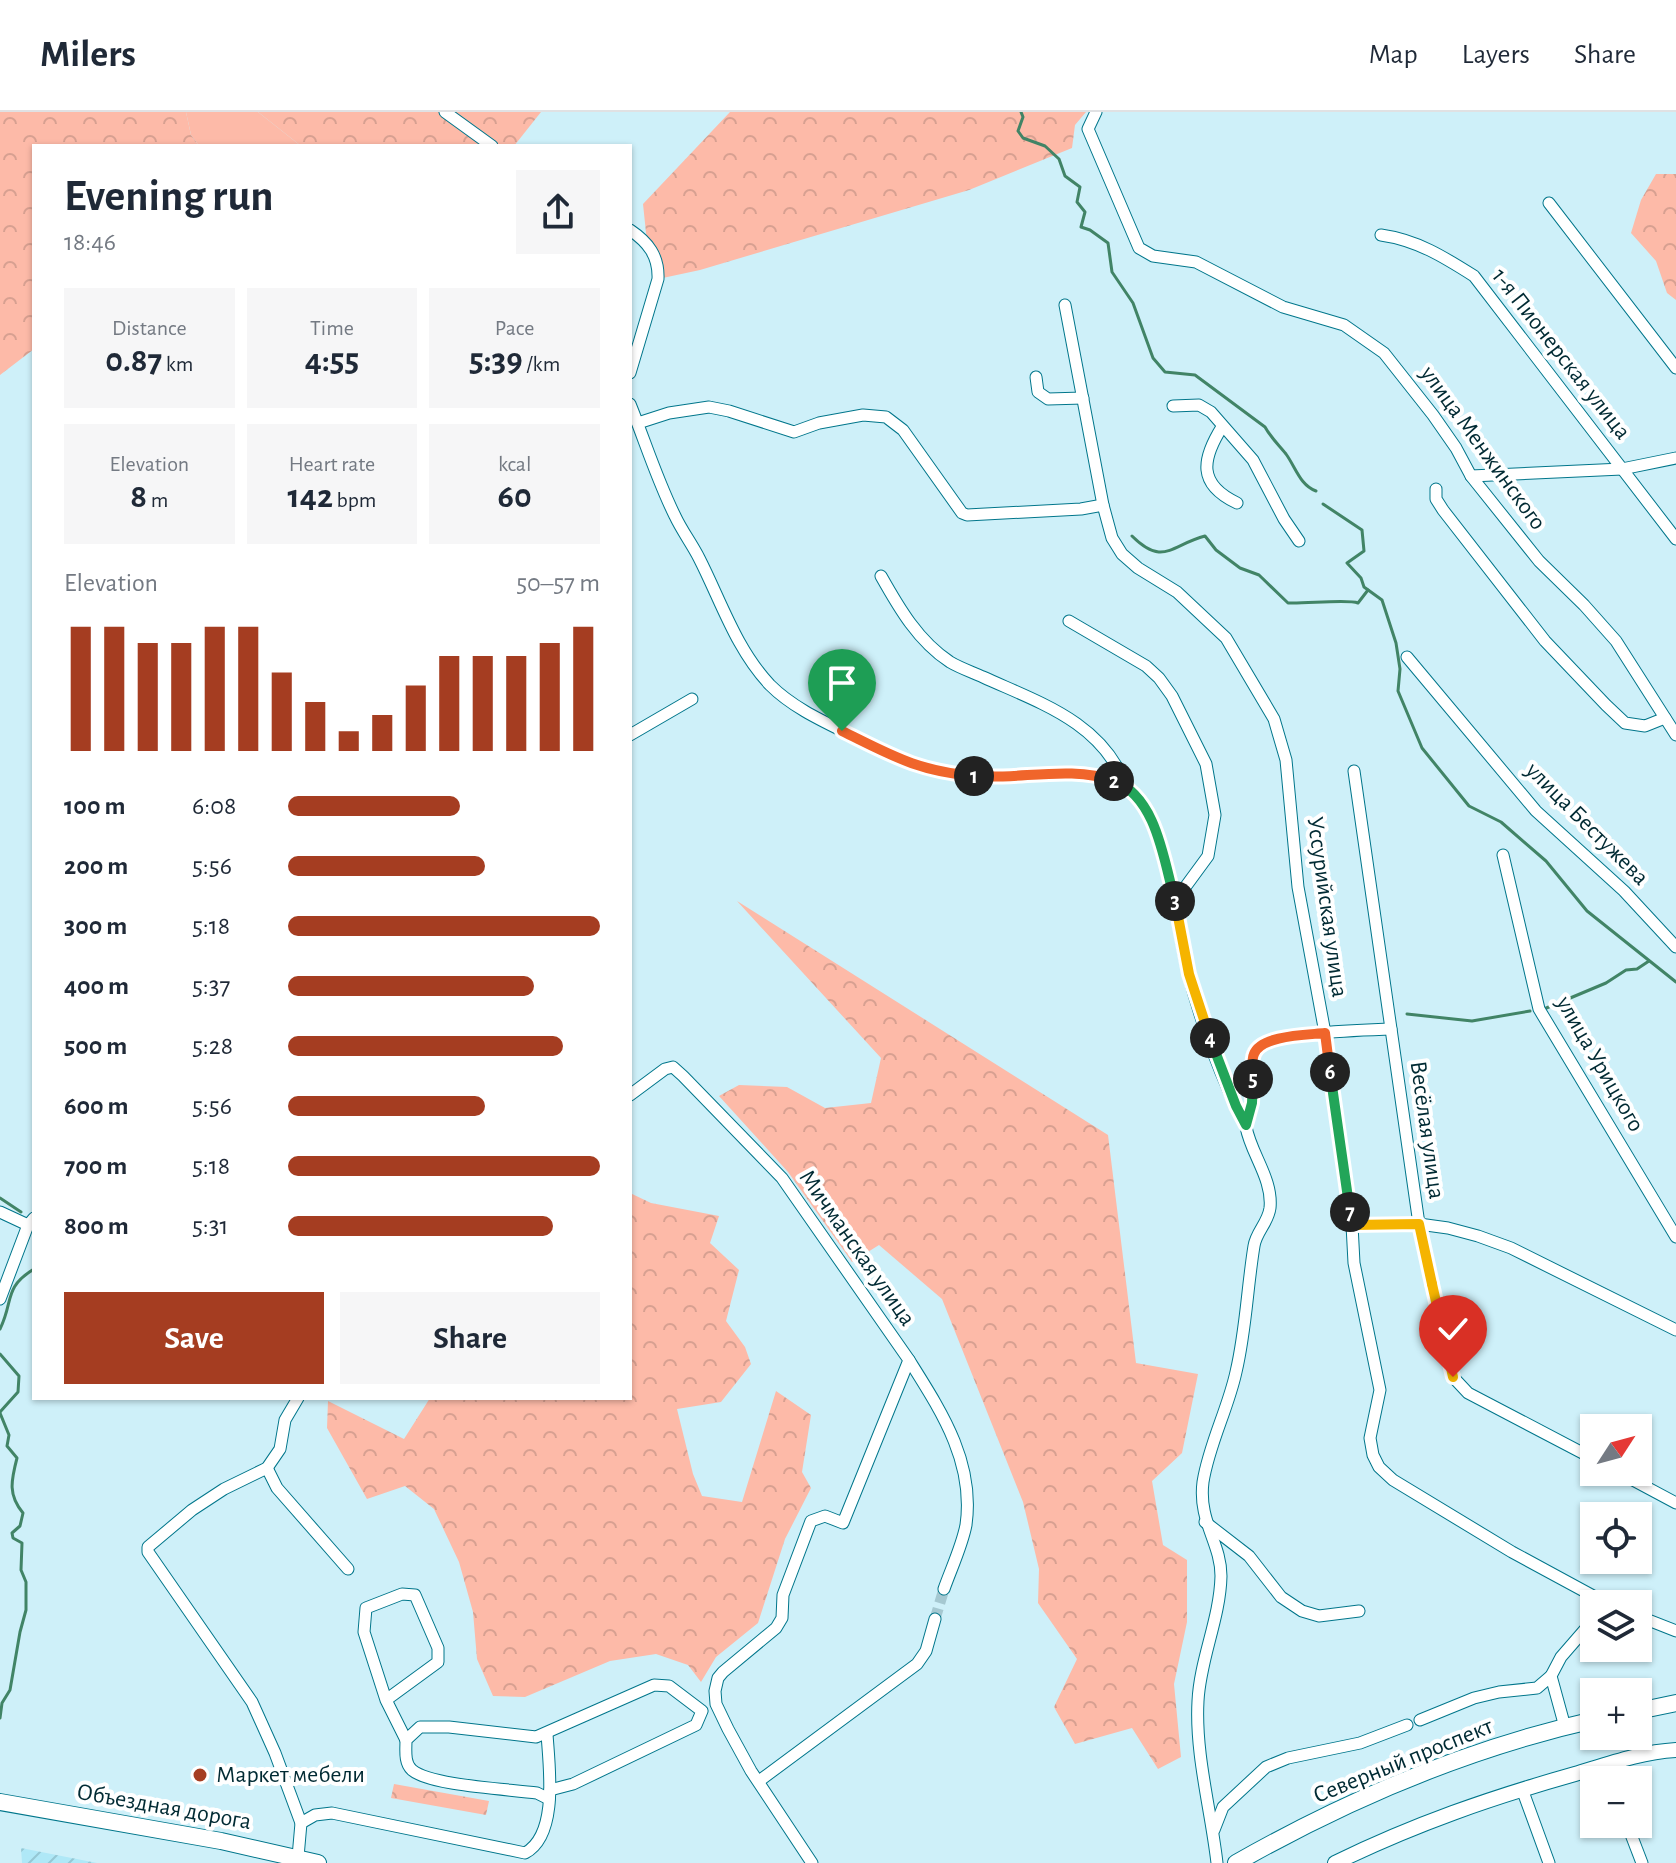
<!DOCTYPE html>
<html lang="en">
<head>
<meta charset="utf-8">
<style>
  :root { --surface:#fff; --page:#f6f6f7; --text:#1f2937; --muted:#747a83; --line:#e0e1e3; --accent:#a53d21 }
  body { margin:0; font-family:"Alegreya Sans",sans-serif; background:var(--page); color:var(--text); height:100vh; display:flex; flex-direction:column; font-size:30px; white-space:nowrap }
  * { box-sizing:border-box; margin:0 }
  p { font-size:26px; color:var(--muted) }
  .icon { flex:none; width:44px; height:44px; fill:none; stroke:currentColor; stroke-width:2; stroke-linecap:round; stroke-linejoin:round }
  .map { position:relative; flex:1; overflow:hidden }
  .side { position:absolute; left:32px; top:32px; width:600px; height:1256px; display:flex; flex-direction:column; background:var(--surface); border-radius:0px; box-shadow:0 2px 6px #0004 }
  .side>* { flex:none }
  .needle { width:52px; rotate:54deg }
  .fabs { position:absolute; left:1580px; top:1302px; display:grid; gap:16px }
  .fabs a { display:grid; place-items:center; width:72px; height:72px; border-radius:0px; background:var(--surface); box-shadow:0 2px 6px #0004; font-size:40px }
  .pin { position:absolute; display:grid; place-items:center; width:68px; height:68px; color:#fff; margin:-82px -34px; border-radius:50% 50% 50% 0; rotate:-45deg; box-shadow:0 0 8px #0007 }
  .pin .icon { rotate:45deg }
  .km { position:absolute; width:40px; height:40px; margin:-20px; border-radius:50%; background:#222; color:#fff; font-size:22px; line-height:40px; text-align:center }
  .round { display:grid; place-items:center; flex:none; width:84px; height:84px; border-radius:0px; background:var(--page) }
  .summary { display:flex; align-items:center; justify-content:space-between; height:136px; padding:0 32px }
  h1 { font-size:44px; font-weight:700; line-height:60px }
  .figures { display:grid; grid-template-columns:repeat(3,1fr); gap:12px; height:136px; padding:8px 32px }
  .figures div { display:grid; align-content:center; border-radius:0px; background:var(--page); text-align:center }
  .figures b { font-size:34px; font-weight:700 }
  .figures small { font-size:22px; font-weight:400 }
  .figures p { font-size:22px }
  .chart { height:224px; padding:16px 32px }
  .chart p { display:flex; justify-content:space-between }
  .chart svg { width:100%; height:144px; margin-top:8px; stroke:var(--accent); stroke-width:6 }
  .action { display:flex; gap:16px; margin-top:auto; padding:16px 32px }
  .action a { flex:1; height:92px; border-radius:0px; background:var(--accent); color:#fff; font-size:32px; font-weight:700; line-height:92px; text-align:center }
  .action a+a { background:var(--page); color:var(--text) }
  ul { padding:0 32px; list-style:none; font-size:26px }
  li { display:grid; grid-template-columns:128px 96px 1fr; align-items:center; height:60px }
  li i { height:20px; border-radius:10px; background:var(--accent) }
  header { display:flex; align-items:center; gap:48px; box-sizing:border-box; height:112px; padding:0 40px; background:var(--surface); border-bottom:2px solid var(--line) }
  header strong { font-size:38px }
  nav { display:flex; gap:44px; margin-inline-start:auto; font-size:28px }
  .map>svg:first-child { display:block }
  .industrial { fill:url(#industrial-furrows) }
  .grass { fill:#fdbaa8 }
  .forest { fill:url(#forest-crowns) }
  .lines { fill:none; stroke-linecap:round; stroke-linejoin:round }
  .stream { stroke:#418466; stroke-width:3 }
  .street-tunnel { stroke:#a5c8d1; stroke-width:11; stroke-dasharray:11 5.5; stroke-linecap:butt }
  .street-casing { stroke:#00768b; stroke-width:13 }
  .secondary-casing { stroke:#00768b; stroke-width:16 }
  .primary-casing { stroke:#00768b; stroke-width:18 }
  .street { stroke:#fff; stroke-width:11 }
  .secondary { stroke:#fff; stroke-width:14 }
  .primary { stroke:#fff; stroke-width:16 }
  .split-1-casing { stroke:#fff; stroke-width:16 }
  .split-2-casing { stroke:#fff; stroke-width:16 }
  .split-3-casing { stroke:#fff; stroke-width:16 }
  .split-4-casing { stroke:#fff; stroke-width:16 }
  .split-5-casing { stroke:#fff; stroke-width:16 }
  .split-6-casing { stroke:#fff; stroke-width:16 }
  .split-7-casing { stroke:#fff; stroke-width:16 }
  .split-8-casing { stroke:#fff; stroke-width:16 }
  .split-9-casing { stroke:#fff; stroke-width:16 }
  .split-1 { stroke:#f0652b; stroke-width:10 }
  .split-2 { stroke:#f0652b; stroke-width:10 }
  .split-3 { stroke:#22a559; stroke-width:10 }
  .split-4 { stroke:#f5b400; stroke-width:10 }
  .split-5 { stroke:#22a559; stroke-width:10 }
  .split-6 { stroke:#f0652b; stroke-width:10 }
  .split-7 { stroke:#22a559; stroke-width:10 }
  .split-8 { stroke:#f5b400; stroke-width:10 }
  .split-9 { stroke:#f5b400; stroke-width:10 }
  .poi-dot { fill:#a53d21; stroke:#fff; stroke-width:3 }
  .labels { text-anchor:middle; dominant-baseline:central; stroke-width:8; stroke-linejoin:round; paint-order:stroke }
  .street-label { font-size:24px; fill:#002a33; stroke:#fff }
  .poi-label { font-size:24px; fill:#002a33; stroke:#fff; text-anchor:start }
</style>
</head>
<body>
<header>
<strong>Milers</strong>
<nav><a>Map</a><a>Layers</a><a>Share</a></nav>
</header>
<div class="map">
<svg width="1676" height="1751" viewBox="0 0 1676 1751">
  <defs>
    <pattern id="industrial-furrows" width="10" height="10" patternUnits="userSpaceOnUse" patternTransform="scale(2)"><rect width="10" height="10" fill="#afe8f7"/><path d="M-1 1l2-2M0 10L10 0M9 11l2-2" fill="none" stroke="#95c7d4"/></pattern>
    <pattern id="forest-crowns" width="20" height="18" patternUnits="userSpaceOnUse" patternTransform="scale(2)"><rect width="20" height="18" fill="#fdbaa8"/><path d="M2 6a3 3 0 1 1 6 0M12 15a3 3 0 1 1 6 0" fill="none" stroke="#d7a091"/></pattern>
  </defs>
  <rect width="100%" height="100%" fill="#cef0f9"/>
  <!-- industrial -->
  <path class="industrial" d="M21,1736L97,1751H22Z"/>
  <!-- grass -->
  <path class="grass" d="M186,0H258L301,34H199L191,23Z"/>
  <!-- forest -->
  <g class="forest">
    <path d="M0,0H186L191,23L199,34H34V237L0,263Z"/>
    <path d="M258,0H541L514,34H301Z"/>
    <path d="M730,0H1086L1075,13L1072,36L969,78L700,158L658,167L647,130L643,92Z"/>
    <path d="M1656,62H1676V188L1667,181L1656,149L1631,121L1641,88Z"/>
    <path d="M737,789L1108,1023L1136,1251L1198,1262L1182,1341L1152,1369L1163,1433L1187,1448V1510L1174,1572L1181,1645L1158,1657L1132,1616L1075,1632L1054,1595L1077,1547L1038,1491L1039,1457L1023,1390L942,1187L879,1133L852,1150L788,1060L719,984L739,973L787,975L825,996L871,991L881,946Z"/>
    <path d="M630,1081L651,1091L719,1104L710,1131L739,1158L726,1209L745,1235L751,1252L721,1290L677,1297L693,1362L702,1384L742,1390L776,1279L811,1303L802,1360L811,1376L785,1427L758,1511L716,1545L701,1570L688,1553L656,1542L610,1549L525,1585L493,1584L477,1547L473,1500L459,1450L434,1397L405,1374L367,1387L327,1316L328,1289L404,1327L430,1286H630Z"/>
    <path d="M394,1672L489,1689L486,1703L391,1686Z"/>
  </g>
  <g class="lines">
    <!-- stream -->
    <g class="stream">
      <path d="M1021,0L1023,5L1018,19L1023,26L1045,34L1059,47L1065,64L1080,75L1077,90L1085,100L1081,115L1090,118L1108,131L1112,160L1133,191L1153,246L1165,260L1195,263L1265,315C1271,326 1279,333 1286,342C1296,356 1300,373 1316,379"/>
      <path d="M1323,392L1362,418L1364,439L1347,451L1361,466L1364,475L1382,488L1396,531L1400,557L1398,579L1422,636L1469,694L1501,710L1546,749L1587,799L1676,870"/>
      <path d="M1132,424C1163,455 1171,433 1205,424L1216,438L1240,456L1259,463L1288,491C1304,492 1348,487 1358,491L1368,478"/>
      <path d="M1544,897L1606,871L1626,858L1637,857L1649,849"/>
      <path d="M1407,902L1472,909L1530,899"/>
      <path d="M0,1086L21,1100"/>
      <path d="M33,1118L34,1121"/>
      <path d="M0,1217C14,1189 3,1176 34,1157"/>
      <path d="M0,1242L19,1264L18,1280L0,1300"/>
      <path d="M0,1301L9,1323L7,1334L17,1346C11,1369 8,1383 23,1401L20,1414L12,1421L13,1426L22,1431L21,1458L26,1470V1498L20,1520L10,1578L2,1591L0,1606"/>
    </g>
    <!-- street-tunnel -->
    <path class="street-tunnel" d="M935,1507L944,1477"/>
    <!-- street casing -->
    <g class="street-casing">
      <g id="street">
        <path d="M445,0L492,34"/>
        <path d="M1096,0L1088,17L1139,136L1153,144L1196,150L1283,195L1344,213L1384,241L1433,303L1456,336L1471,364L1539,449L1584,493L1616,529L1676,623"/>
        <path d="M1549,91L1676,256"/>
        <path d="M630,118C648,130 659,144 658,167L630,261"/>
        <path d="M1381,123C1417,128 1444,145 1474,164L1676,427"/>
        <path d="M1065,193L1103,393L1112,426L1122,442L1138,456L1177,480L1226,526L1274,607L1286,648L1298,775L1325,921L1352,1113L1354,1151L1380,1278L1370,1326L1373,1343L1379,1355L1393,1368L1512,1440L1608,1492"/>
        <path d="M1036,265L1038,280L1048,287L1083,286"/>
        <path d="M630,292C645,329 657,368 675,404C682,419 692,432 699,446C721,489 736,537 770,573C794,597 827,611 857,626C900,648 922,659 971,664C1012,667 1094,652 1126,674C1166,701 1177,814 1188,860C1200,908 1222,970 1246,1013"/>
        <path d="M1173,294L1199,293L1211,300L1253,348L1284,407L1299,429"/>
        <path d="M638,311L669,301L709,295L729,299L794,320L819,311L863,303L886,305L903,318L962,401L967,403L1081,397L1103,393"/>
        <path d="M1222,315C1202,347 1197,372 1237,391"/>
        <path d="M1471,364L1622,357L1676,346"/>
        <path d="M1436,377V387L1443,398L1545,529L1606,593L1625,611L1645,614L1665,606"/>
        <path d="M881,464C899,496 918,529 950,550C960,556 972,560 983,565C1040,591 1102,610 1126,674"/>
        <path d="M1069,509L1146,554L1159,566L1172,584L1206,652L1215,703L1208,744L1175,789"/>
        <path d="M1407,545L1536,699L1624,779L1676,835"/>
        <path d="M630,623L692,587"/>
        <path d="M1354,659L1419,1112L1453,1265L1468,1281L1594,1347"/>
        <path d="M1503,743L1539,897L1676,1125"/>
        <path d="M630,983L665,957L673,955L683,964L782,1066L909,1248L843,1411L825,1404L811,1409L783,1483L782,1506L776,1516L723,1560L718,1566L715,1579L716,1592L728,1617L751,1659L812,1751"/>
        <path d="M0,1100L28,1113"/>
        <path d="M1352,1113L1419,1112L1448,1116L1478,1124L1511,1136L1676,1218"/>
        <path d="M0,1187L28,1113L34,1106"/>
        <path d="M909,1248C941,1299 975,1350 966,1413C962,1434 951,1457 944,1477"/>
        <path d="M298,1286L285,1308L280,1337L267,1356L224,1377L192,1398L148,1435V1440L252,1590L275,1641L301,1711L298,1745"/>
        <path d="M267,1356L277,1376L348,1457"/>
        <path d="M1618,1360L1676,1391"/>
        <path d="M1205,1410L1249,1444L1281,1485L1302,1499L1319,1504L1359,1499"/>
        <path d="M1638,1504L1676,1519"/>
        <path d="M386,1588L438,1550V1536L415,1483L402,1482L366,1496L364,1520L386,1588L406,1628"/>
        <path d="M1420,1608L1474,1586L1499,1580L1537,1576L1551,1564"/>
        <path d="M1565,1615L1551,1564L1561,1545L1594,1507"/>
        <path d="M1605,1653L1611,1668"/>
        <path d="M759,1669L917,1552L926,1539L935,1507"/>
        <path d="M1522,1677L1549,1751"/>
        <path d="M549,1687L537,1681C509,1677 431,1674 412,1658C404,1651 406,1638 406,1628L420,1615H449L536,1625L654,1573L669,1574L702,1599L696,1613L573,1672L550,1678"/>
        <path d="M301,1711L315,1703L332,1701L525,1741C559,1723 549,1654 547,1622"/>
        <path d="M1627,1712L1642,1751"/>
        <path d="M1214,1718L1223,1695L1266,1655L1288,1646L1360,1631L1407,1613"/>
        <path d="M1217,1751C1211,1698 1195,1642 1198,1589C1200,1547 1220,1507 1221,1464C1221,1431 1198,1409 1203,1370C1209,1332 1228,1297 1236,1260C1246,1218 1247,1177 1254,1134C1256,1120 1268,1111 1270,1096C1273,1067 1251,1042 1246,1015C1245,1004 1253,991 1253,980C1253,968 1248,949 1255,938C1268,920 1366,918 1391,917"/>
      </g>
    </g>
    <!-- secondary casing -->
    <g class="secondary-casing">
      <path id="secondary" d="M1335,1751C1415,1712 1490,1686 1575,1662C1608,1652 1641,1640 1676,1638"/>
    </g>
    <!-- primary casing -->
    <g class="primary-casing">
      <g id="primary">
        <path d="M1638,1599L1676,1591"/>
        <path d="M0,1690L221,1729L318,1751"/>
        <path d="M1236,1751C1347,1688 1469,1636 1594,1608"/>
      </g>
    </g>
    <!-- street -->
    <use href="#street" class="street"/>
    <!-- secondary -->
    <use href="#secondary" class="secondary"/>
    <!-- primary -->
    <use href="#primary" class="primary"/>
  </g>
  <g class="lines">
    <!-- split-1 casing -->
    <g class="split-1-casing">
      <path id="split-1" d="M842,619C891,643 917,659 974,664"/>
    </g>
    <!-- split-2 casing -->
    <g class="split-2-casing">
      <path id="split-2" d="M974,664C1019,668 1071,653 1114,669"/>
    </g>
    <!-- split-3 casing -->
    <g class="split-3-casing">
      <path id="split-3" d="M1114,669C1157,685 1164,750 1175,789"/>
    </g>
    <!-- split-4 casing -->
    <g class="split-4-casing">
      <path id="split-4" d="M1175,789L1189,862L1210,926"/>
    </g>
    <!-- split-5 casing -->
    <g class="split-5-casing">
      <path id="split-5" d="M1210,926L1236,994L1246,1013L1252,991L1253,967"/>
    </g>
    <!-- split-6 casing -->
    <g class="split-6-casing">
      <path id="split-6" d="M1253,967C1253,959 1251,949 1254,942C1261,923 1307,923 1325,921L1330,960"/>
    </g>
    <!-- split-7 casing -->
    <g class="split-7-casing">
      <path id="split-7" d="M1330,960L1350,1100"/>
    </g>
    <!-- split-8 casing -->
    <g class="split-8-casing">
      <path id="split-8" d="M1350,1100L1352,1113L1419,1112L1432,1172"/>
    </g>
    <!-- split-9 casing -->
    <g class="split-9-casing">
      <path id="split-9" d="M1432,1172L1453,1265"/>
    </g>
    <!-- split-1 -->
    <use href="#split-1" class="split-1"/>
    <!-- split-2 -->
    <use href="#split-2" class="split-2"/>
    <!-- split-3 -->
    <use href="#split-3" class="split-3"/>
    <!-- split-4 -->
    <use href="#split-4" class="split-4"/>
    <!-- split-5 -->
    <use href="#split-5" class="split-5"/>
    <!-- split-6 -->
    <use href="#split-6" class="split-6"/>
    <!-- split-7 -->
    <use href="#split-7" class="split-7"/>
    <!-- split-8 -->
    <use href="#split-8" class="split-8"/>
    <!-- split-9 -->
    <use href="#split-9" class="split-9"/>
  </g>
  <!-- markers -->
  <circle class="poi-dot" cx="200" cy="1663" r="8"/>
  <g class="labels">
    <!-- street labels -->
    <g class="street-label">
      <text transform="translate(1561 242) rotate(52)">1-я Пионерская улица</text>
      <text transform="translate(1483 336) rotate(54)">улица Менжинского</text>
      <text transform="translate(1587 712) rotate(45)">улица Бестужева</text>
      <text transform="translate(1327 795) rotate(82)">Уссурийская улица</text>
      <text transform="translate(1600 952) rotate(60)">улица Урицкого</text>
      <text transform="translate(1427 1018) rotate(82)">Весёлая улица</text>
      <text transform="translate(857 1136) rotate(55)">Мичманская улица</text>
      <text transform="translate(1403 1649) rotate(-22)">Северный проспект</text>
      <text transform="translate(164 1695) rotate(10)">Объездная дорога</text>
    </g>
    <!-- poi labels -->
    <g class="poi-label">
      <text x="216" y="1663">Маркет мебели</text>
    </g>
  </g>
</svg>
<div class="fabs">
<a><svg class="needle" viewBox="-14 -14 28 28"><path d="M0-13l5 13h-10z" fill="#e53935"/><path d="M0 13l5-13h-10z" fill="#747a83"/></svg></a>
<a><svg class="icon" aria-label="locate" viewBox="0 0 24 24"><circle cx="12" cy="12" r="6"/><path d="M12 2v4M12 18v4M2 12h4M18 12h4"/></svg></a>
<a><svg class="icon" aria-label="layers" viewBox="0 0 24 24"><path d="M12 4l9 5-9 5-9-5zM3 14l9 5 9-5"/></svg></a>
<a>+</a>
<a>−</a>
</div>
<div class="pin" style="left:842px;top:619px;background:#1e9e55"><svg class="icon" aria-label="arrive" viewBox="0 0 24 24"><path d="M6 21V4h12l-3 4 3 4H6"/></svg></div>
<div class="pin" style="left:1453px;top:1265px;background:#d93025"><svg class="icon" aria-label="check" viewBox="0 0 24 24"><path d="M5 12l5 5 9-10"/></svg></div>
<b class="km" style="left:974px;top:664px">1</b>
<b class="km" style="left:1114px;top:669px">2</b>
<b class="km" style="left:1175px;top:789px">3</b>
<b class="km" style="left:1210px;top:926px">4</b>
<b class="km" style="left:1253px;top:967px">5</b>
<b class="km" style="left:1330px;top:960px">6</b>
<b class="km" style="left:1350px;top:1100px">7</b>
<section class="side">
<div class="summary"><div><h1>Evening run</h1><p>18:46</p></div><a class="round"><svg class="icon" aria-label="share" viewBox="0 0 24 24"><path d="M12 15V3M7 8l5-5 5 5M5 13v7h14v-7"/></svg></a></div>
<div class="figures">
<div><p>Distance</p><b>0.87<small> km</small></b></div>
<div><p>Time</p><b>4:55</b></div>
<div><p>Pace</p><b>5:39<small> /km</small></b></div>
</div>
<div class="figures">
<div><p>Elevation</p><b>8<small> m</small></b></div>
<div><p>Heart rate</p><b>142<small> bpm</small></b></div>
<div><p>kcal</p><b>60</b></div>
</div>
<div class="chart"><p><span>Elevation</span>50–57 m</p>
<svg viewBox="0 0 160 44" preserveAspectRatio="none"><path d="M5 44V6M15 44V6M25 44V11M35 44V11M45 44V6M55 44V6M65 44V20M75 44V29M85 44V38M95 44V33M105 44V24M115 44V15M125 44V15M135 44V15M145 44V11M155 44V6"/></svg>
</div>
<ul>
<li><b>100 m</b>6:08<i style="width:55%"></i></li>
<li><b>200 m</b>5:56<i style="width:63%"></i></li>
<li><b>300 m</b>5:18<i style="width:100%"></i></li>
<li><b>400 m</b>5:37<i style="width:79%"></i></li>
<li><b>500 m</b>5:28<i style="width:88%"></i></li>
<li><b>600 m</b>5:56<i style="width:63%"></i></li>
<li><b>700 m</b>5:18<i style="width:100%"></i></li>
<li><b>800 m</b>5:31<i style="width:85%"></i></li>
</ul>
<div class="action"><a>Save</a><a>Share</a></div>
</section>
</div>
</body>
</html>
